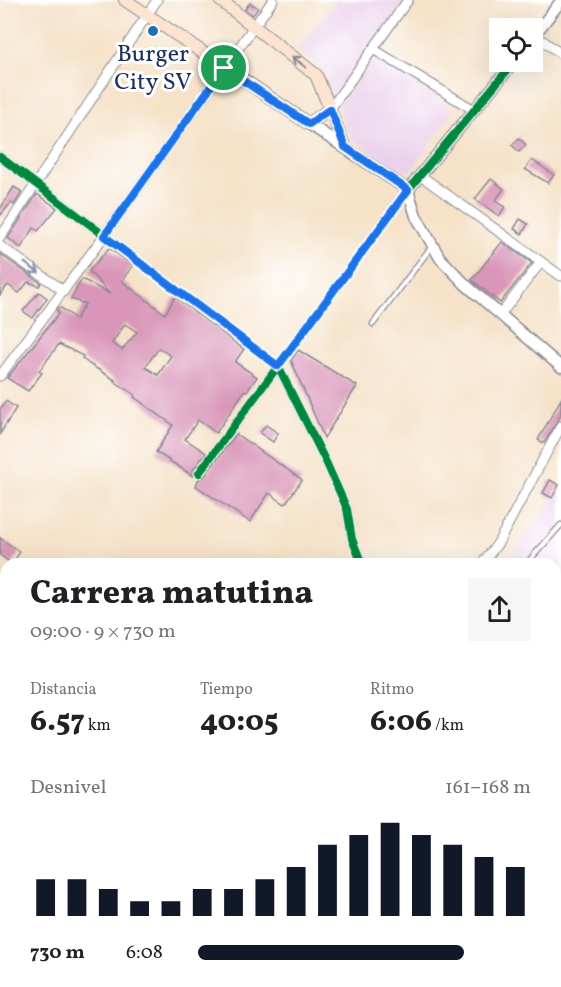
<!DOCTYPE html>
<html lang="es">
<head>
<meta charset="utf-8">
<style>
  :root { --surface:#fff; --page:#f6f6f6; --text:#202124; --muted:#757577; --accent:#111827 }
  body { margin:0; font-family:Vollkorn,serif; background:var(--page); color:var(--text); height:100vh; display:flex; flex-direction:column; font-size:22px; white-space:nowrap }
  * { box-sizing:border-box; margin:0 }
  p { font-size:20px; color:var(--muted) }
  .icon { flex:none; width:33px; height:33px; fill:none; stroke:currentColor; stroke-width:2; stroke-linecap:round; stroke-linejoin:round }
  .map { position:relative; flex:1; overflow:hidden }
  .drawer { position:absolute; left:0px; top:558px; width:561px; height:429px; display:flex; flex-direction:column; background:var(--surface); border-radius:18px 18px 0 0; box-shadow:0 6px 24px #0002 }
  .drawer>* { flex:none }
  .fabs { position:absolute; left:489px; top:18px; display:grid; gap:12px }
  .fabs a { display:grid; place-items:center; width:54px; height:54px; border-radius:0px; background:var(--surface); box-shadow:0 6px 24px #0002; font-size:30px }
  .pin { position:absolute; display:grid; place-items:center; width:51px; height:51px; color:#fff; margin:-26px; border:3px solid #fff; border-radius:50%; box-shadow:0 2px 6px #0007 }
  .round { display:grid; place-items:center; flex:none; width:63px; height:63px; border-radius:0px; background:var(--page) }
  .overview { display:flex; align-items:center; justify-content:space-between; height:102px; padding:0 30px }
  h1 { font-size:33px; font-weight:800; line-height:45px }
  .figures { display:grid; grid-template-columns:repeat(3,1fr); gap:9px; height:102px; padding:6px 30px }
  .figures div { display:grid; align-content:center }
  .figures b { font-size:30px; font-weight:800 }
  .figures small { font-size:16px; font-weight:400 }
  .figures p { font-size:16px }
  .chart { height:168px; padding:12px 30px }
  .chart p { display:flex; justify-content:space-between }
  .chart svg { width:100%; height:108px; margin-top:6px; stroke:var(--accent); stroke-width:6 }
  ul { padding:0 30px; list-style:none; font-size:20px }
  li { display:grid; grid-template-columns:96px 72px 1fr; align-items:center; height:45px }
  li i { height:15px; border-radius:8px; background:var(--accent) }
  .map>svg:first-child { display:block }
  .built { fill:#ebd1eb }
  .building { fill:#d996b8; fill-rule:evenodd }
  .lines { fill:none; stroke-linecap:round; stroke-linejoin:round }
  .service-casing { stroke:#888893; stroke-width:7 }
  .minor-casing { stroke:#888893; stroke-width:11 }
  .tertiary-casing { stroke:#888893; stroke-width:13 }
  .secondary-casing { stroke:#888893; stroke-width:14 }
  .service { stroke:#fff; stroke-width:4.5 }
  .minor { stroke:#fff; stroke-width:9 }
  .tertiary { stroke:#fff; stroke-width:10 }
  .secondary { stroke:#fde4d1; stroke-width:12 }
  .cycleway-casing { stroke:#fff; stroke-width:11 }
  .cycleway { stroke:#00873e; stroke-width:8 }
  .oneway { stroke:#8c8a98 }
  .oneway2 { stroke:#8d97ae }
  .route-casing { stroke:#fff; stroke-width:12 }
  .route { stroke:#1a73e8; stroke-width:8 }
  .poi-dot { fill:#1f6fb2; stroke:#fff; stroke-width:2 }
  .labels { text-anchor:middle; dominant-baseline:central; stroke-width:6; stroke-linejoin:round; paint-order:stroke }
  .poi-label { font-size:24px; fill:#1b2f5e; stroke:#fff }
</style>
</head>
<body>
<div class="map">
<svg width="561" height="987" viewBox="0 0 561 987">
  <rect width="100%" height="100%" fill="#fff"/>
  <filter id="ink" filterUnits="userSpaceOnUse"><feTurbulence type="fractalNoise" baseFrequency=".0167" numOctaves="2"/><feDisplacementMap in="SourceGraphic" scale="12" xChannelSelector="R" yChannelSelector="G"/><feConvolveMatrix kernelMatrix="1 2 1 2 8 2 1 2 1" color-interpolation-filters="sRGB"/></filter>
  <filter id="wash" filterUnits="userSpaceOnUse"><feTurbulence type="fractalNoise" baseFrequency=".008" numOctaves="4" result="noise"/><feDisplacementMap in="SourceGraphic" scale="24" xChannelSelector="R" yChannelSelector="G"/><feGaussianBlur stdDeviation="1.35" result="paint"/><feColorMatrix in="noise" values="0 0 0 0 0 0 0 0 0 0 0 0 0 0 0 0 0 1.4 0 .05"/><feComposite in="paint" operator="in"/></filter>
  <g filter="url(#wash)">
    <rect width="100%" height="100%" fill="#f5e2c8"/>
    <!-- built -->
    <g class="built">
      <path d="M336,0H405L332,96L323,69L298,50Z"/>
      <path d="M374,54L454,111L411,171H402L353,140L342,120L338,105Z"/>
      <path d="M561,488V662L555,665V564H504Z"/>
    </g>
    <g id="blocks">
      <!-- building -->
      <g class="building">
        <path d="M250,3L258,8L253,15L245,9Z"/>
        <path d="M519,138L526,145L519,152L512,145Z"/>
        <path d="M532,160L554,175L548,183L525,169Z"/>
        <path d="M491,179L504,189L495,201L505,207L499,216L475,199Z"/>
        <path d="M14,187L22,192L14,205L11,203L0,216V209Z"/>
        <path d="M37,194L57,208L38,231L34,228L21,248L8,238Z"/>
        <path d="M520,219L528,224L522,234L514,229Z"/>
        <path d="M502,242L532,263L500,303L472,280Z"/>
        <path d="M109,248L133,265L122,281L165,314L175,297L244,349L235,362L257,377L247,391L245,390L216,433L198,420L185,439L206,453L193,470V476L156,452L173,425L134,397L135,395L114,381L115,380L89,364L82,358L83,356L59,344L39,371L42,373L28,391L7,378L59,313L57,311L60,307L76,319L85,304L71,299L82,279L110,294L89,271ZM125,324L137,332L122,350L112,343ZM159,348L171,356L158,375L145,367Z"/>
        <path d="M0,254L41,283L39,286L28,282L19,293L8,285L0,295Z"/>
        <path d="M39,292L47,298L33,318L23,311Z"/>
        <path d="M298,350L357,386L324,438L291,360Z"/>
        <path d="M561,399V415L544,443L538,440Z"/>
        <path d="M6,401L16,408L0,434V409Z"/>
        <path d="M266,425L278,433L273,442L260,433Z"/>
        <path d="M236,434L302,480L285,504L269,493L250,522L196,486L198,480L204,477Z"/>
        <path d="M550,480L559,485L552,498L543,493Z"/>
        <path d="M0,538L20,552L12,564L0,555Z"/>
      </g>
    </g>
  </g>
  <g filter="url(#ink)">
    <use href="#blocks" fill-opacity="0" stroke="#888893" stroke-width="1.5"/>
    <g class="lines">
      <!-- service casing -->
      <g class="service-casing">
        <g id="service">
          <path d="M373,324L432,246"/>
          <path d="M526,564L561,525"/>
        </g>
      </g>
      <!-- minor casing -->
      <g class="minor-casing">
        <g id="minor">
          <path d="M535,35L561,54"/>
          <path d="M373,49L474,110"/>
          <path d="M330,109L408,0"/>
          <path d="M0,157L278,366L327,464L347,509L352,539L362,564"/>
          <path d="M421,176L561,276"/>
          <path d="M0,238L157,0"/>
          <path d="M0,246L64,291"/>
          <path d="M500,315L541,262"/>
          <path d="M0,376L104,236L273,0"/>
          <path d="M199,473L408,190"/>
          <path d="M482,564L498,543L561,426"/>
          <path d="M0,670L6,678"/>
          <path d="M555,679L561,675"/>
          <path d="M555,690L561,694"/>
          <path d="M555,770L561,761"/>
          <path d="M6,833L4,852L6,858"/>
          <path d="M555,923L561,914"/>
          <path d="M107,981L115,987"/>
          <path d="M366,981L371,984L389,981"/>
          <path d="M547,981L555,987"/>
        </g>
      </g>
      <!-- tertiary casing -->
      <g class="tertiary-casing">
        <g id="tertiary">
          <path d="M532,38L561,1"/>
          <path d="M330,109L345,147"/>
          <path d="M309,124L408,190L416,216L440,258L466,285L561,367"/>
          <path d="M408,190L514,62"/>
        </g>
      </g>
      <!-- secondary casing -->
      <g class="secondary-casing">
        <path id="secondary" d="M125,0L309,124L330,109L316,75L220,0"/>
      </g>
      <!-- service -->
      <use href="#service" class="service"/>
      <!-- minor -->
      <use href="#minor" class="minor"/>
      <!-- tertiary -->
      <use href="#tertiary" class="tertiary"/>
      <!-- secondary -->
      <use href="#secondary" class="secondary"/>
      <!-- cycleway casing -->
      <g class="cycleway-casing">
        <g id="cycleway">
          <path d="M0,157L278,366L327,464L347,509L352,539L362,564"/>
          <path d="M199,473L408,190L514,62"/>
        </g>
      </g>
      <!-- cycleway -->
      <use href="#cycleway" class="cycleway"/>
    </g>
    <!-- one-way arrows -->
    <defs><path id="oneway-shaft" d="M-6 0H5M1.5-3L5.5 0L1.5 3" fill="none" stroke-width="1.6" stroke-linecap="round" stroke-linejoin="round" transform="scale(1.5)"/></defs>
    <use class="oneway" href="#oneway-shaft" transform="translate(299 62) rotate(-142)"/>
    <use class="oneway2" href="#oneway-shaft" transform="translate(32 268) rotate(35)"/>
  </g>
  <g class="lines" filter="url(#ink)">
    <!-- route casing -->
    <g class="route-casing">
      <path id="route" d="M224,68L309,124L330,109L345,147L408,190L278,366L104,236Z"/>
    </g>
    <!-- route -->
    <use href="#route" class="route"/>
  </g>
  <!-- markers -->
  <circle class="poi-dot" cx="153" cy="31" r="6"/>
  <g class="labels">
    <!-- poi labels -->
    <g class="poi-label">
      <text x="153" y="55">Burger<tspan x="153" dy="28">City SV</tspan></text>
    </g>
  </g>
</svg>
<div class="fabs">
<a><svg class="icon" aria-label="locate" viewBox="0 0 24 24"><circle cx="12" cy="12" r="6"/><path d="M12 2v4M12 18v4M2 12h4M18 12h4"/></svg></a>
</div>
<div class="pin" style="left:224px;top:68px;background:#1e9e55"><svg class="icon" aria-label="arrive" viewBox="0 0 24 24"><path d="M6 21V4h12l-3 4 3 4H6"/></svg></div>
<section class="drawer">
<div class="overview"><div><h1>Carrera matutina</h1><p>09:00 · 9 × 730 m</p></div><a class="round"><svg class="icon" aria-label="share" viewBox="0 0 24 24"><path d="M12 15V3M7 8l5-5 5 5M5 13v7h14v-7"/></svg></a></div>
<div class="figures">
<div><p>Distancia</p><b>6.57<small> km</small></b></div>
<div><p>Tiempo</p><b>40:05</b></div>
<div><p>Ritmo</p><b>6:06<small> /km</small></b></div>
</div>
<div class="chart"><p><span>Desnivel</span>161–168 m</p>
<svg viewBox="0 0 160 44" preserveAspectRatio="none"><path d="M5 44V29M15 44V29M25 44V33M35 44V38M45 44V38M55 44V33M65 44V33M75 44V29M85 44V24M95 44V15M105 44V11M115 44V6M125 44V11M135 44V15M145 44V20M155 44V24"/></svg>
</div>
<ul>
<li><b>730 m</b>6:08<i style="width:80%"></i></li>
</ul>
</section>
</div>
</body>
</html>
